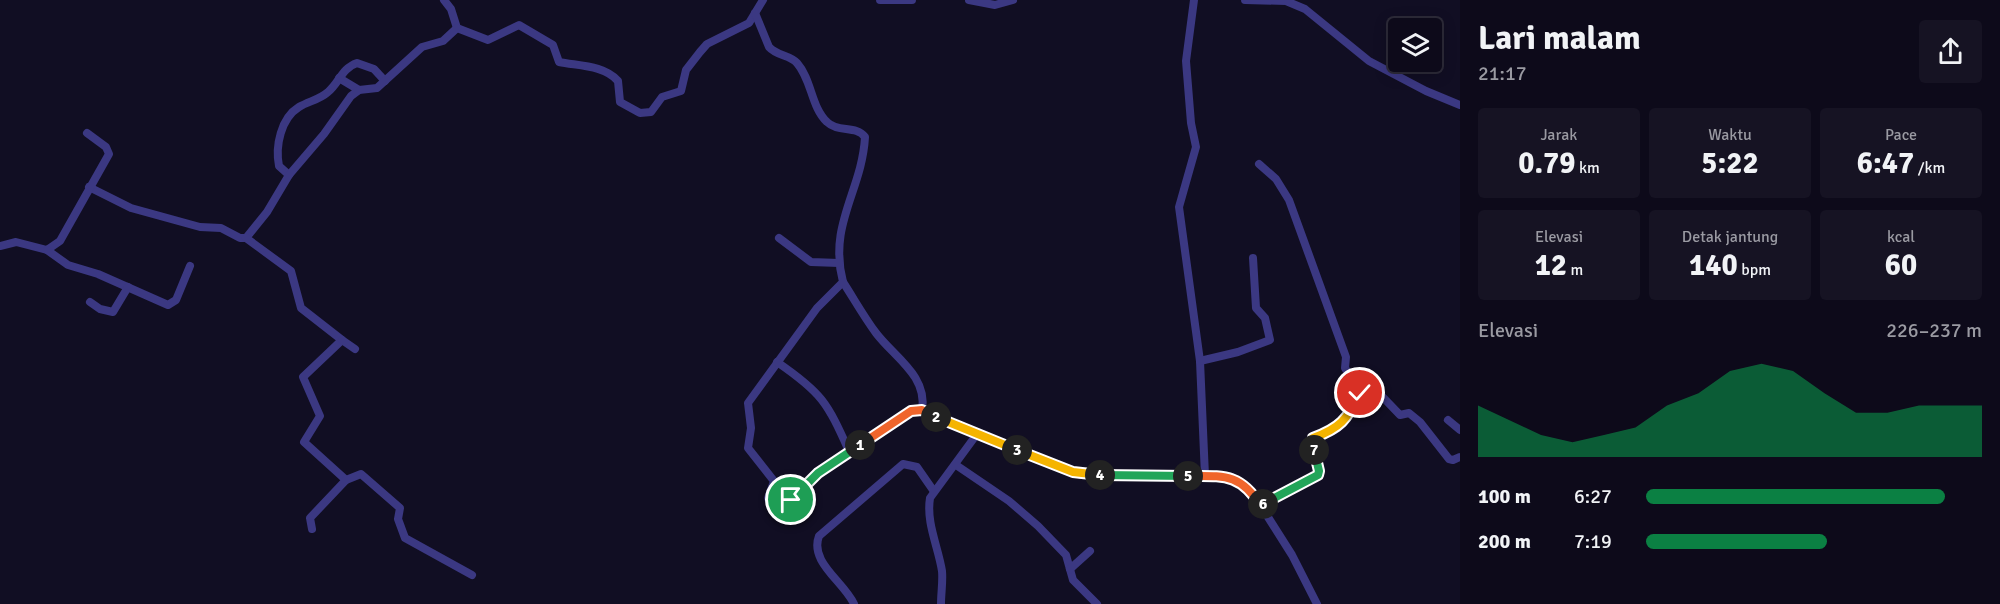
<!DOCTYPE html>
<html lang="id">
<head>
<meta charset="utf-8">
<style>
  :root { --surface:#0d0a1a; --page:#161323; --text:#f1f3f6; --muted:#9a9aa2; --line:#2d2b39; --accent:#0b8043 }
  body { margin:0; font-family:Signika,sans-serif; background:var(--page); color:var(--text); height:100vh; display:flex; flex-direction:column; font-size:22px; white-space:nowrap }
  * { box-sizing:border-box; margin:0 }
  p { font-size:20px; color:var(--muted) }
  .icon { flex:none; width:33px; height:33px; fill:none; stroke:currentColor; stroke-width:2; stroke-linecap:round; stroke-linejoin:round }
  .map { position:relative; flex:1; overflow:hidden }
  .sheet { display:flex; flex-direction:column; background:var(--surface); width:540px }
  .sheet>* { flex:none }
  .fabs { position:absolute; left:1388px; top:18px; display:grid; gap:12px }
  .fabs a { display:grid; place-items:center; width:54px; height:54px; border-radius:6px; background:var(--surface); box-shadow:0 3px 15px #0003,0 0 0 2px var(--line); font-size:30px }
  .pin { position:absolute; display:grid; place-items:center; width:51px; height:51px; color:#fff; margin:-26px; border:3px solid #fff; border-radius:50%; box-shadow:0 2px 6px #0007 }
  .km { position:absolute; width:30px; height:30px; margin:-15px; border-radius:50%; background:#222; color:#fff; font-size:16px; line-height:30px; text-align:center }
  .round { display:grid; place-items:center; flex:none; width:63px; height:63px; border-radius:6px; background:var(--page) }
  .summary { display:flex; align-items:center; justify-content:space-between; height:102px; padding:0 18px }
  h1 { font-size:33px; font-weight:700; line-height:45px }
  .metrics { display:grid; grid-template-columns:repeat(3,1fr); gap:9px; height:102px; padding:6px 18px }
  .metrics div { display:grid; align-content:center; border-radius:6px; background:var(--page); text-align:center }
  .metrics b { font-size:30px; font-weight:700 }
  .metrics small { font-size:16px; font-weight:400 }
  .metrics p { font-size:16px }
  .chart { height:168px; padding:12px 18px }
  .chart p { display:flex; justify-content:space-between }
  .chart svg { width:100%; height:108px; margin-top:6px; fill:var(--accent); opacity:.7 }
  ul { padding:0 18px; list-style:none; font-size:20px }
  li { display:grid; grid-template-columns:96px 72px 1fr; align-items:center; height:45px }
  li i { height:15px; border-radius:8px; background:var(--accent) }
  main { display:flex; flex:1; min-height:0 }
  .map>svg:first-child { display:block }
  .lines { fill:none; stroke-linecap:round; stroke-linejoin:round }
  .minor { stroke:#3b3882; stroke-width:8 }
  .split-1-casing { stroke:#fff; stroke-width:12 }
  .split-2-casing { stroke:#fff; stroke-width:12 }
  .split-3-casing { stroke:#fff; stroke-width:12 }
  .split-4-casing { stroke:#fff; stroke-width:12 }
  .split-5-casing { stroke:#fff; stroke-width:12 }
  .split-6-casing { stroke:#fff; stroke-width:12 }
  .split-7-casing { stroke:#fff; stroke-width:12 }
  .split-8-casing { stroke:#fff; stroke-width:12 }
  .split-1 { stroke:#22a559; stroke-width:8 }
  .split-2 { stroke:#f0652b; stroke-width:8 }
  .split-3 { stroke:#f5b400; stroke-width:8 }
  .split-4 { stroke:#f5b400; stroke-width:8 }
  .split-5 { stroke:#22a559; stroke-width:8 }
  .split-6 { stroke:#f0652b; stroke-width:8 }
  .split-7 { stroke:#22a559; stroke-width:8 }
  .split-8 { stroke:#f5b400; stroke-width:8 }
</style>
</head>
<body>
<main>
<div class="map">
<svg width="1460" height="604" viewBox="0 0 1460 604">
  <rect width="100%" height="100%" fill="#110e23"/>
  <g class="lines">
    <!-- minor -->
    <g class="minor">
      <path d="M444,0L451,9L457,28L488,40L519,25L553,45L559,62C578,66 604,65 618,81L620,102L640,113L651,112L662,97L681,91L686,70L700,52L707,44L749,23L763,0"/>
      <path d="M880,0H912"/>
      <path d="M969,0L995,5L1013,0"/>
      <path d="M1194,0L1186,61L1191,123L1196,147L1179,207L1200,361L1205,476"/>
      <path d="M1245,0L1286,1L1305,9L1369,61L1426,91L1460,105"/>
      <path d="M755,13L769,47C777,56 790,55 797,63C812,80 811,107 827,122C838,133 856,125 865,137C862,191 828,224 843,282L817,308L748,403L751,428L748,448L774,481L768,498L771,505L778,508L783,507L831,463L911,411L922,410L1081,475L1232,477L1254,495L1292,555L1317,604"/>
      <path d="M339,78L359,90"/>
      <path d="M1259,164L1276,179L1289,200L1346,357L1345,368L1361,393"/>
      <path d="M289,175L279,166C275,146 281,118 299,107C309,101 319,100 328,92C339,83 342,68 357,63L374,69L385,81"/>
      <path d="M89,187L131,208L200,227L221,228L240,238H246L267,212L289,175L324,134L351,96L359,90L377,88L422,47L443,41L457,28"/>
      <path d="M246,238L291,271L301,308L342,340L303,377L320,416L304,442L346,480"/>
      <path d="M779,238L811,262L839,263"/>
      <path d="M0,246L16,242L47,250L60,241L109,154L106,147L87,133"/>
      <path d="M47,250L68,265L98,274L168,305L176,300L190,266"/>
      <path d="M843,282C854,299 864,317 876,333C894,357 928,376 922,410"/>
      <path d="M90,302L100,309L113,312L128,287"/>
      <path d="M342,340L355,349"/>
      <path d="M1200,361L1238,352L1270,340L1265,318L1256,308L1253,258"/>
      <path d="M777,362C822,393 827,402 849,451"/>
      <path d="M1448,420L1460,430"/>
      <path d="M956,465L1009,501L1038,526L1066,555L1073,580L1097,604"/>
      <path d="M1261,506L1318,475L1319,471L1313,438C1322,435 1332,434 1340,426C1351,414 1355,395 1371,388L1376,390L1400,415L1409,413L1420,422L1449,459L1453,460L1460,457"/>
      <path d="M312,529L310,518L346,480L361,474L400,508L398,519L405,538L472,575"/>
      <path d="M1070,569L1090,551"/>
      <path d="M854,604C844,582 809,562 819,536L903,464L917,467L933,490"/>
      <path d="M941,604C941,593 943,582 942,571C938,546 926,523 930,498L977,434"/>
    </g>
  </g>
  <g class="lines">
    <!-- split-1 casing -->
    <g class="split-1-casing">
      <path id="split-1" d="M791,500L818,473L860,445"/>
    </g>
    <!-- split-2 casing -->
    <g class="split-2-casing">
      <path id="split-2" d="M860,445L911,411L922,410L936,417"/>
    </g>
    <!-- split-3 casing -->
    <g class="split-3-casing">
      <path id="split-3" d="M936,417L1017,450"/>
    </g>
    <!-- split-4 casing -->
    <g class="split-4-casing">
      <path id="split-4" d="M1017,450L1073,472L1100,475"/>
    </g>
    <!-- split-5 casing -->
    <g class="split-5-casing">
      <path id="split-5" d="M1100,475L1188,476"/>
    </g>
    <!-- split-6 casing -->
    <g class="split-6-casing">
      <path id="split-6" d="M1188,476C1224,476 1240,473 1261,506L1263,504"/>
    </g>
    <!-- split-7 casing -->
    <g class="split-7-casing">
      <path id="split-7" d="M1263,504L1318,475L1319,471L1314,450"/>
    </g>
    <!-- split-8 casing -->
    <g class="split-8-casing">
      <path id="split-8" d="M1314,450L1313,438C1340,428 1347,420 1360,393"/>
    </g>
    <!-- split-1 -->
    <use href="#split-1" class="split-1"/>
    <!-- split-2 -->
    <use href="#split-2" class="split-2"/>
    <!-- split-3 -->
    <use href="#split-3" class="split-3"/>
    <!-- split-4 -->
    <use href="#split-4" class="split-4"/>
    <!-- split-5 -->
    <use href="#split-5" class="split-5"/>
    <!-- split-6 -->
    <use href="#split-6" class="split-6"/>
    <!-- split-7 -->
    <use href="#split-7" class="split-7"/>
    <!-- split-8 -->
    <use href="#split-8" class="split-8"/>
  </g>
</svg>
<div class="fabs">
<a><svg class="icon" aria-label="layers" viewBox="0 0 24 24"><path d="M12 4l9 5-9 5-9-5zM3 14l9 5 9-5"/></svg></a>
</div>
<div class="pin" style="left:791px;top:500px;background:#1e9e55"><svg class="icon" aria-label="arrive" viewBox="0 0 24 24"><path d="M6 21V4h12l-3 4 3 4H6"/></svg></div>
<div class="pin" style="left:1360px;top:393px;background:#d93025"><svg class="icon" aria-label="check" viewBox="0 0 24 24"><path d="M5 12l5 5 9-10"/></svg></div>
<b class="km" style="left:860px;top:445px">1</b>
<b class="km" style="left:936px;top:417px">2</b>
<b class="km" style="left:1017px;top:450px">3</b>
<b class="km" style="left:1100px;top:475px">4</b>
<b class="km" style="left:1188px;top:476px">5</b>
<b class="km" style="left:1263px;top:504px">6</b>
<b class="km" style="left:1314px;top:450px">7</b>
</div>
<section class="sheet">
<div class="summary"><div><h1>Lari malam</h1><p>21:17</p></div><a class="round"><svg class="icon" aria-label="share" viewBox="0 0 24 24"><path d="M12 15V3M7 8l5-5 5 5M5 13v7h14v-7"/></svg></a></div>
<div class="metrics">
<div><p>Jarak</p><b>0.79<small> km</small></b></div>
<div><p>Waktu</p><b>5:22</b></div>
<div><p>Pace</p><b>6:47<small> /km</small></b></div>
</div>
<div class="metrics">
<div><p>Elevasi</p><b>12<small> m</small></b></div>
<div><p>Detak jantung</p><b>140<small> bpm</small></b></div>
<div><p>kcal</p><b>60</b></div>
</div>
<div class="chart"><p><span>Elevasi</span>226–237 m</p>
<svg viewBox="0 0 160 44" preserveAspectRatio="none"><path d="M0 44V23L10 29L20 35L30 38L40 35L50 32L60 23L70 18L80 9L90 6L100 9L110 18L120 26L130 26L140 23L150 23L160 23V44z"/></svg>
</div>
<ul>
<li><b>100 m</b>6:27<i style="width:89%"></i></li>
<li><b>200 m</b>7:19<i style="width:54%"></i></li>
</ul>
</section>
</main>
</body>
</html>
